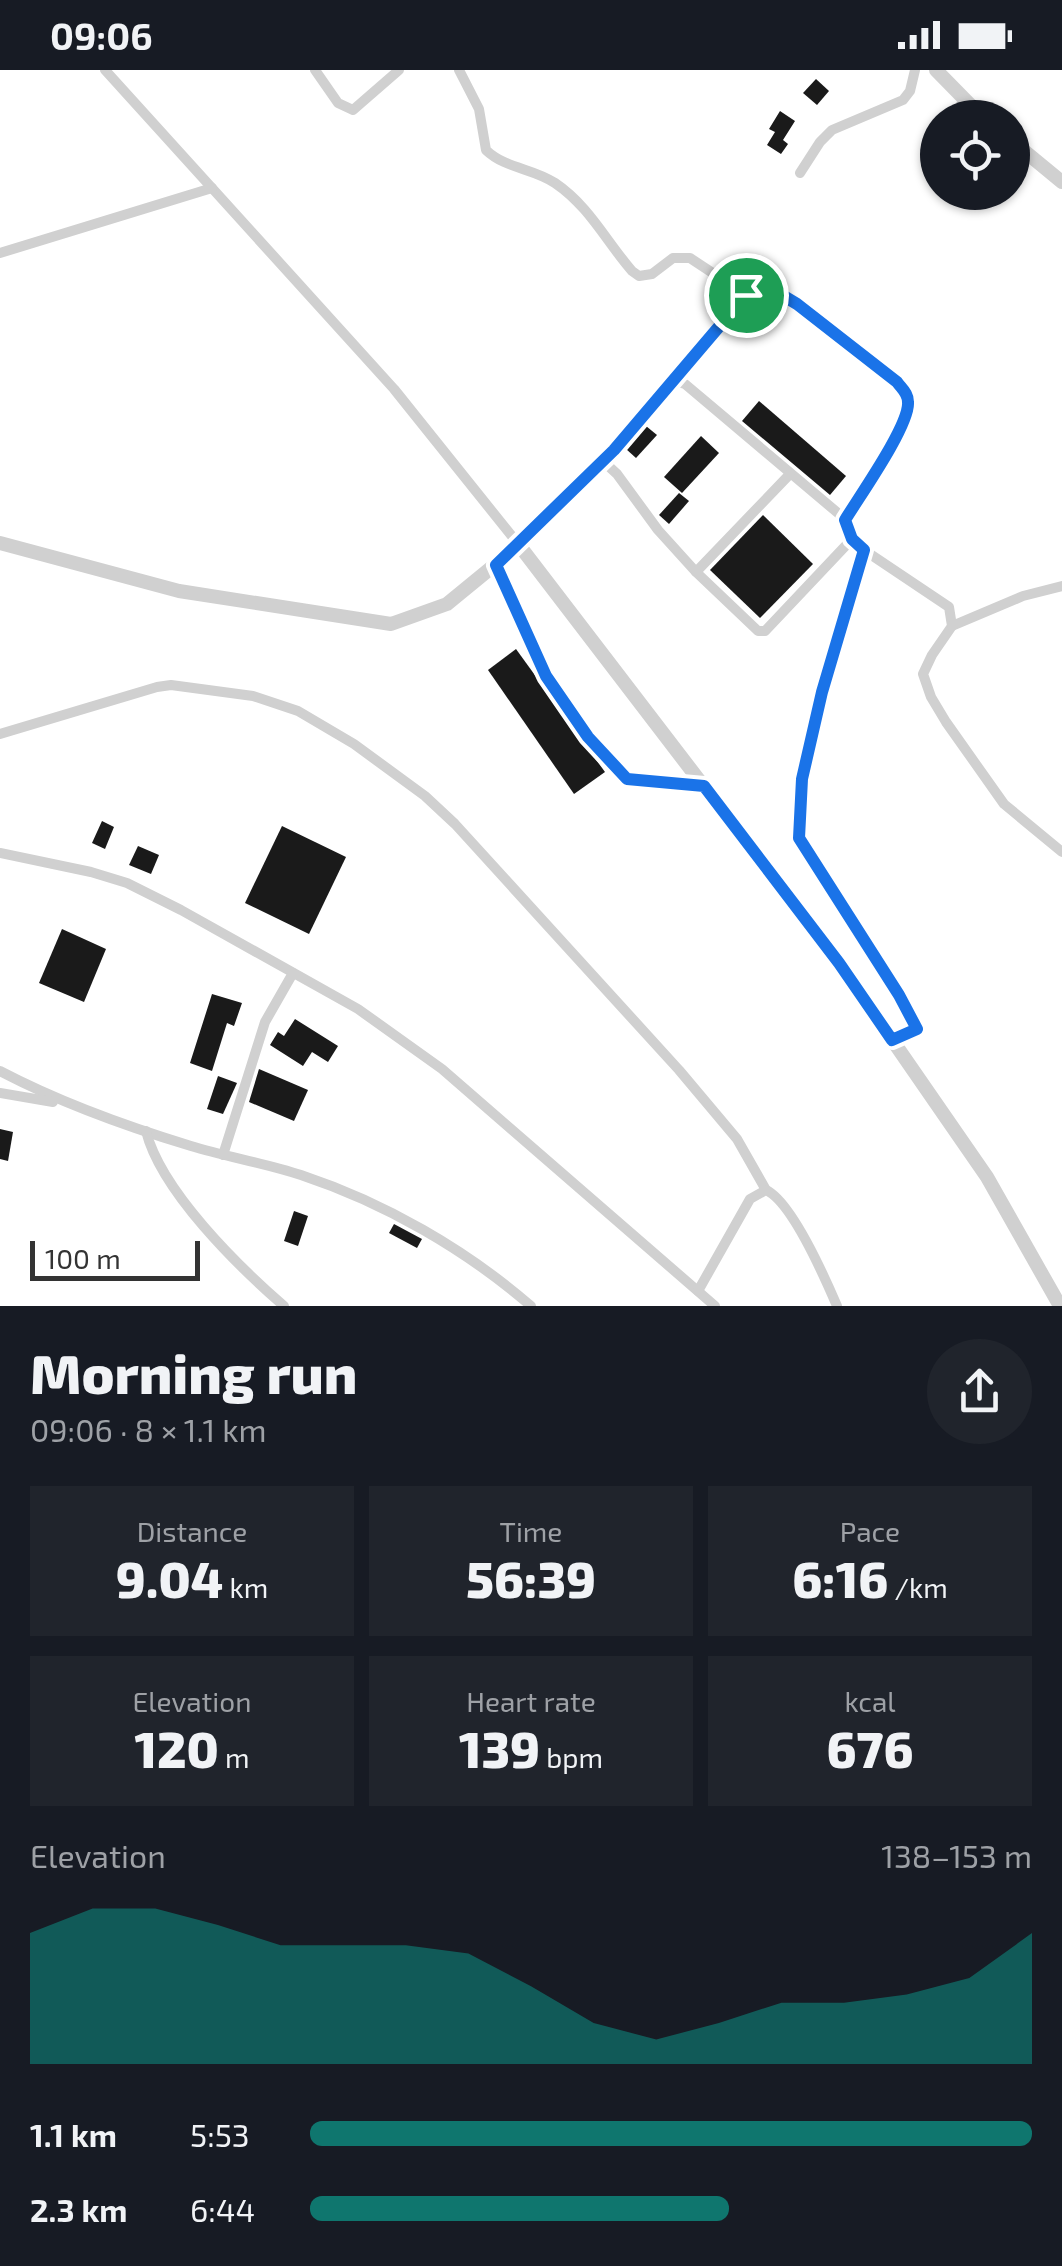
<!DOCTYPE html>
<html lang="en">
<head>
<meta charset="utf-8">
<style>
  :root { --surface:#171b24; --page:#20242c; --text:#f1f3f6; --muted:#9ea1a6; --accent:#0f766e }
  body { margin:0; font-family:"Exo 2",sans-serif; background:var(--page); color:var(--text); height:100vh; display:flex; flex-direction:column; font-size:38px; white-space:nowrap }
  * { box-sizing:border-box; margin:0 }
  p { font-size:32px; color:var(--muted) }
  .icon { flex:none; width:55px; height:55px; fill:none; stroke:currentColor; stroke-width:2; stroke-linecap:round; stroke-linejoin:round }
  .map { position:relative; height:1236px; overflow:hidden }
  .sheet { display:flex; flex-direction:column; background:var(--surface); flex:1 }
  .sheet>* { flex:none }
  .buttons { position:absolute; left:920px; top:30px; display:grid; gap:20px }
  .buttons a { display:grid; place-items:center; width:110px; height:110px; border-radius:50%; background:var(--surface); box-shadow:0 2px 8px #0004; font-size:50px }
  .scale { position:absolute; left:30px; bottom:25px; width:170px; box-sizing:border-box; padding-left:10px; border:5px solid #333; border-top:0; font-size:28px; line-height:35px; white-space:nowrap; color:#333; -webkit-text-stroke:8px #fff; paint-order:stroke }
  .pin { position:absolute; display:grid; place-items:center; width:85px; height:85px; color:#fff; margin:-42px; border:5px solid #fff; border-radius:50%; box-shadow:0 2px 10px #0007 }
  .round { display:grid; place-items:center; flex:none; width:105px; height:105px; border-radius:52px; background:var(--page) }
  .overview { display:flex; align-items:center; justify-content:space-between; height:170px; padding:0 30px }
  h1 { font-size:55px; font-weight:800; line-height:75px }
  .stats { display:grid; grid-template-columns:repeat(3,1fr); gap:15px; height:170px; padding:10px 30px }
  .stats div { display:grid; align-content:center; border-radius:0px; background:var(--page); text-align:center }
  .stats b { font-size:50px; font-weight:800 }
  .stats small { font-size:28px; font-weight:400 }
  .stats p { font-size:28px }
  .chart { height:280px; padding:20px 30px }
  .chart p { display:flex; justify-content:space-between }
  .chart svg { width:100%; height:180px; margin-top:10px; fill:var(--accent); opacity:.7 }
  ul { padding:0 30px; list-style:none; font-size:32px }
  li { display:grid; grid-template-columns:160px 120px 1fr; align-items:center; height:75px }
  li i { height:25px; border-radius:12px; background:var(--accent) }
  .status { display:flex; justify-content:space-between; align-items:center; height:70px; padding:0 50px; background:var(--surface); direction:ltr }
  .status svg { height:28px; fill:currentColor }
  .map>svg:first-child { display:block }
  .building { fill:#1a1a1a }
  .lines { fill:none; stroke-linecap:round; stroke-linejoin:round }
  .service { stroke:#d0d0d0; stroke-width:5 }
  .minor { stroke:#d0d0d0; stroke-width:10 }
  .tertiary { stroke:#d0d0d0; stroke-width:14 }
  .route-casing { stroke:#fff; stroke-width:20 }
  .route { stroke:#1a73e8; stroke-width:12 }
</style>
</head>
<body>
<div class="status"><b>09:06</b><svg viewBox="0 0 49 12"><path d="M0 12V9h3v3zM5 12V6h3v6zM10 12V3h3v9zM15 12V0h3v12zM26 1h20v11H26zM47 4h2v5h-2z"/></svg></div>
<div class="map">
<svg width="1062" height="1236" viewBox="0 0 1062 1236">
  <rect width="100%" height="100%" fill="#fff"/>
  <!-- building -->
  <g class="building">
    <path d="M816,9L829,21L817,35L803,23Z"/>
    <path d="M780,41L795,51L783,70L788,74L781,84L767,75L775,62L769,59Z"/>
    <path d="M759,331L846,406L830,425L742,351Z"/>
    <path d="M646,356L657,365L636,388L626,379Z"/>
    <path d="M701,366L719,383L682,423L664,407Z"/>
    <path d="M679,423L689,431L669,454L659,445Z"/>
    <path d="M763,445L813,494L760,548L710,500Z"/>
    <path d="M516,579L605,702L574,724L488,600Z"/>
    <path d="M102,751L114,757L105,779L92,773Z"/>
    <path d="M282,756L346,787L309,864L245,833Z"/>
    <path d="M138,776L159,785L151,804L129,795Z"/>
    <path d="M62,859L106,879L84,932L39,913Z"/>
    <path d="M212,924L242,933L234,956L227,953L212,1001L190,993Z"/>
    <path d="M295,949L338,976L328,992L312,982L303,996L270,975L278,962L284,966Z"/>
    <path d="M259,999L308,1020L294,1051L249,1032Z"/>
    <path d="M218,1006L237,1013L223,1044L207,1039Z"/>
    <path d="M0,1059L13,1062L8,1091L0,1089Z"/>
    <path d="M294,1141L308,1146L298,1176L284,1171Z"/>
    <path d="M394,1154L422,1169L417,1178L389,1163Z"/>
  </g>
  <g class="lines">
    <!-- service -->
    <path class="service" d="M498,498L545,606L588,667L627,709L701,715"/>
    <!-- minor -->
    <g class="minor">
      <path d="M105,0L394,319L519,475L614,380L670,310L685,314L845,449L855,474L949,537L952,556L932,585L923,604L931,627L946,652L1004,734L1062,782"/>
      <path d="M315,0L338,33L353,40L399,0"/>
      <path d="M459,0L479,39L486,80C506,99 533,98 555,113C589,136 606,171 632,201L639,206L652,204L673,188H690L746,225H782L906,323L907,344L845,449"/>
      <path d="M800,103L820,72L832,60L903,30L910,21L915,0"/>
      <path d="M0,183L212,118"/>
      <path d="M670,310L746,225"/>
      <path d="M603,391L617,404L658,460L696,502L758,561H765L852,469"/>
      <path d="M864,481L821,622L802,709L799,768L899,925L917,959L892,970"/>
      <path d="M696,502L790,404"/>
      <path d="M952,556L1023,526L1062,516"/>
      <path d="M0,664L157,617L171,615L253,626L298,641L354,674L425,726L455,754L679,1000L737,1069L766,1120"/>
      <path d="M0,783L91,802L127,813L181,840L358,939L442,999L715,1236"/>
      <path d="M0,1001C61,1033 125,1056 191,1076C227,1087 265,1093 301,1105C385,1133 465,1179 531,1236"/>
      <path d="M0,1023L53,1032"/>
      <path d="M146,1061C161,1121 238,1196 284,1236"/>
      <path d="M223,1085L265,952L293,903"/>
      <path d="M698,1221L750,1129L766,1120C792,1132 825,1208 837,1236"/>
    </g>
    <!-- tertiary -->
    <g class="tertiary">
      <path d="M936,0L983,48"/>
      <path d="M1012,71L1062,112"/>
      <path d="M0,473L179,521L391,554L447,534L519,475L839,893L987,1107L1060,1236"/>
    </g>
  </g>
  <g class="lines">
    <!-- route casing -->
    <g class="route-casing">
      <path id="route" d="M746,225H782L797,234L897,312C902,319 908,323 908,332C910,355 859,427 845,450L852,469L864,480L822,622L802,709L799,768L899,925L917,959L892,970L839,893L704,716L627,709L588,667L546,606L496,495L614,380Z"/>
    </g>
    <!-- route -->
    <use href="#route" class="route"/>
  </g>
</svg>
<div class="buttons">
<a><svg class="icon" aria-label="locate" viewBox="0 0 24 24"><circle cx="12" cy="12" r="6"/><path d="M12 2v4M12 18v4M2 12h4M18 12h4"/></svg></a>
</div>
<div class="scale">100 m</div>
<div class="pin" style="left:746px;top:225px;background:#1e9e55"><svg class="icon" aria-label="arrive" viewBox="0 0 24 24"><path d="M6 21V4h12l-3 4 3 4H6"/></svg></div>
</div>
<section class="sheet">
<div class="overview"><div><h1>Morning run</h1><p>09:06 · 8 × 1.1 km</p></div><a class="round"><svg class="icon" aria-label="share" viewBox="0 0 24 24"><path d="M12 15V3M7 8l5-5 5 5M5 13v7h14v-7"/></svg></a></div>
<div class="stats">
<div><p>Distance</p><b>9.04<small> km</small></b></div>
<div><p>Time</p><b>56:39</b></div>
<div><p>Pace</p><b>6:16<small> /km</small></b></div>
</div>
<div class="stats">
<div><p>Elevation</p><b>120<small> m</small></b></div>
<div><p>Heart rate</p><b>139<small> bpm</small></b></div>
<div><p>kcal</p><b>676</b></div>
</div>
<div class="chart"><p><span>Elevation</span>138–153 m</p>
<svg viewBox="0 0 160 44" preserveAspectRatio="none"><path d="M0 44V12L10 6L20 6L30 10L40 15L50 15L60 15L70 17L80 25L90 34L100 38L110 34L120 29L130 29L140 27L150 23L160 12V44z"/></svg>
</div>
<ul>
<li><b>1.1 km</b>5:53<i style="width:100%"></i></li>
<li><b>2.3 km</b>6:44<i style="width:58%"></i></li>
</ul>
</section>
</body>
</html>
